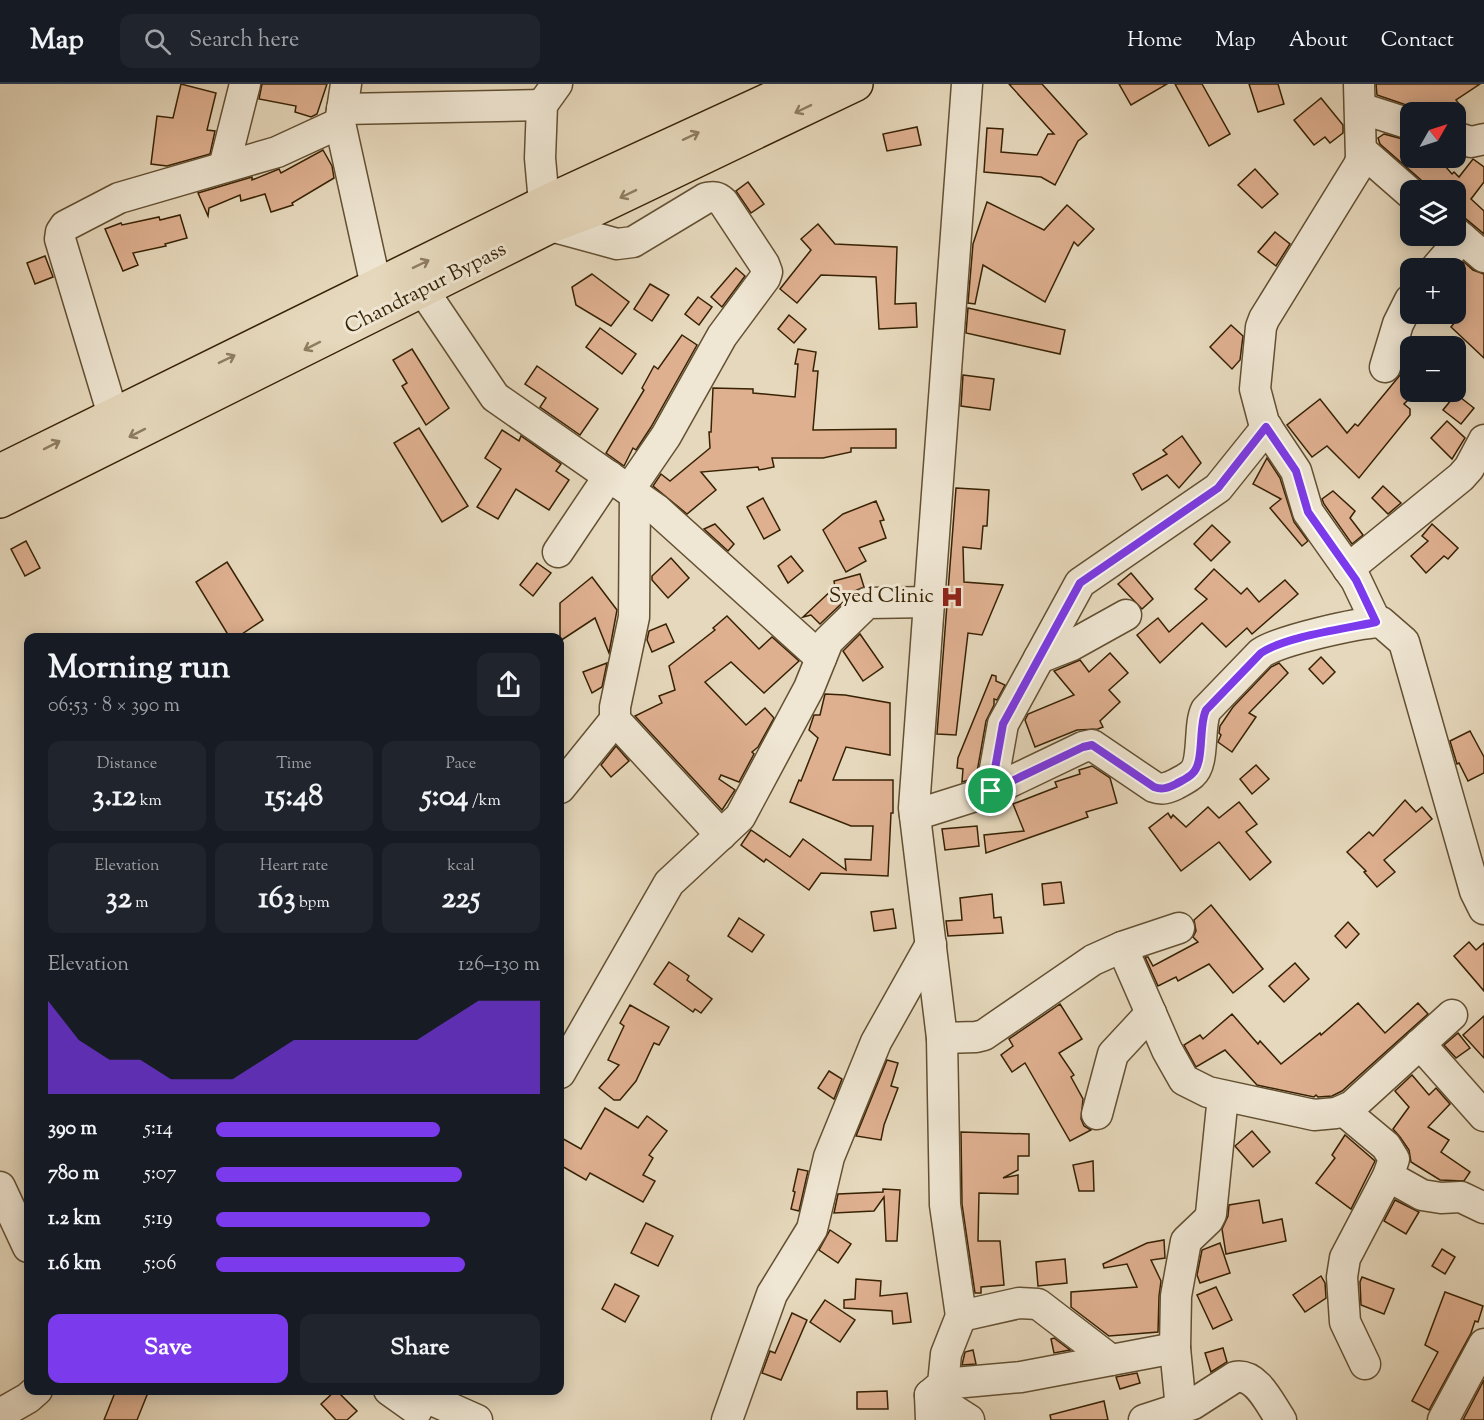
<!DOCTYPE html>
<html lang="en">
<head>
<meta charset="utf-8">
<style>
  :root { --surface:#171b24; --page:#20242c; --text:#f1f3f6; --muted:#9ea1a6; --line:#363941; --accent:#7c3aed }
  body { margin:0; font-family:"Sorts Mill Goudy",serif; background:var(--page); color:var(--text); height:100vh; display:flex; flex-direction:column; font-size:22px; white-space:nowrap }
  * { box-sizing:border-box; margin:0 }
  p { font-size:20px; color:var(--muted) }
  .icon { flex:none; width:33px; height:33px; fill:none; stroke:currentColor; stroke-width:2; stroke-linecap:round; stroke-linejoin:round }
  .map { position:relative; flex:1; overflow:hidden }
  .sheet { position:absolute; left:24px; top:549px; width:540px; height:762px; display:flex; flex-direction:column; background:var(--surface); border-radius:12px; box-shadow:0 3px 15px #0003 }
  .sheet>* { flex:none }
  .needle { width:39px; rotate:51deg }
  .fabs { position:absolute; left:1400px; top:18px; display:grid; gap:12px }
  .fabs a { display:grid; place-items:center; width:66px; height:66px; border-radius:12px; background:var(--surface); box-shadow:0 3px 15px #0003; font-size:30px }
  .pin { position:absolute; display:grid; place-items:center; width:51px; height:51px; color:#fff; margin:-26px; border:3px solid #fff; border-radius:50%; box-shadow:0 2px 6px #0007 }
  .round { display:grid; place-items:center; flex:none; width:63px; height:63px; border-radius:12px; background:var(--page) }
  .head { display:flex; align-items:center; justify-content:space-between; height:102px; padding:0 24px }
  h1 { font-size:33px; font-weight:700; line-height:45px }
  .metrics { display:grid; grid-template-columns:repeat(3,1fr); gap:9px; height:102px; padding:6px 24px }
  .metrics div { display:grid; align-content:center; border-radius:12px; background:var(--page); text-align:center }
  .metrics b { font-size:30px; font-weight:700 }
  .metrics small { font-size:16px; font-weight:400 }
  .metrics p { font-size:16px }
  .chart { height:168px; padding:12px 24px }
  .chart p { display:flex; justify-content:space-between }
  .chart svg { width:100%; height:108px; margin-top:6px; fill:var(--accent); opacity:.7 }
  .action { display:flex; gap:12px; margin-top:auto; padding:12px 24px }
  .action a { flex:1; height:69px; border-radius:12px; background:var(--accent); color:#fff; font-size:24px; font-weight:700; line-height:69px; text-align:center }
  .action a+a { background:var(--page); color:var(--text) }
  ul { padding:0 24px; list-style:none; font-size:20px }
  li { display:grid; grid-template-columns:96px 72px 1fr; align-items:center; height:45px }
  li i { height:15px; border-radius:8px; background:var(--accent) }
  header { display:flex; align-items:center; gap:36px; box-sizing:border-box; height:84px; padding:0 30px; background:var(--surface); border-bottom:2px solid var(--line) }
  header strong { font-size:28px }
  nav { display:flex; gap:33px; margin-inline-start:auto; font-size:21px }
  .search { width:420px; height:54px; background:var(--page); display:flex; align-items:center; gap:15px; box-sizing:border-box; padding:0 21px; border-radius:12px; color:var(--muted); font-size:22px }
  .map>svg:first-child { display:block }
  .building { fill:#dfb090; stroke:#372204; stroke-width:1.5 }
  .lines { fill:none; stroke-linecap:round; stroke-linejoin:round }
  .minor-casing { stroke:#635032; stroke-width:33 }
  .highway-casing { stroke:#372204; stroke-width:36 }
  .minor { stroke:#efe6d3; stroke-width:30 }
  .highway { stroke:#e6d8bc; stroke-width:33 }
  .oneway { stroke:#8e7d60 }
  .route-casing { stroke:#fff; stroke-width:12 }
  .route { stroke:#7c3aed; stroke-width:8 }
  .labels { text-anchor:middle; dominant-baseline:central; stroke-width:6; stroke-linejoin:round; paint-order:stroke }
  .street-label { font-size:21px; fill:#372204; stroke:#efe6d3 }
  .poi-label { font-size:21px; fill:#372204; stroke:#efe6d3; text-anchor:end }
</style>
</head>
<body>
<header>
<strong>Map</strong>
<div class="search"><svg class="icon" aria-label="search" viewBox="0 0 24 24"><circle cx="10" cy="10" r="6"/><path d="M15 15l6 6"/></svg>Search here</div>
<nav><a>Home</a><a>Map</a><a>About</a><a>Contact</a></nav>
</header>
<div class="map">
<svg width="1484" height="1336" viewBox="0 0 1484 1336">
  <rect width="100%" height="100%" fill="#e6d8bc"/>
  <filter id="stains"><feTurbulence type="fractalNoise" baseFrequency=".00333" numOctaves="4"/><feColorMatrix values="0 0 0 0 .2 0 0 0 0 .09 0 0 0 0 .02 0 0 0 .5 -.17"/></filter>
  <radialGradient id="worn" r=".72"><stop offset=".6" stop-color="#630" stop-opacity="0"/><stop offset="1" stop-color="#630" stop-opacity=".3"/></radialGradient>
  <!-- building -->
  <g class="building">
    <path d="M181,0L216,9L207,46L215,47L210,70L167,82L151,80L157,32L173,34Z"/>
    <path d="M262,0H327L317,30L311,33L295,28L296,22L259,15Z"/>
    <path d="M1009,0H1042L1087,50L1078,57L1055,101L1041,93L984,88L987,44L1003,45L1001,68L1037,71L1048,50H1054Z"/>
    <path d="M1119,0H1167L1131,21Z"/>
    <path d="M1175,0H1202L1230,50L1209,62Z"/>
    <path d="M1249,0H1278L1284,20L1258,28Z"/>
    <path d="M1376,0H1480L1456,16L1460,21L1450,28H1423L1415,24L1377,11Z"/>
    <path d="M1321,14L1343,41V49L1330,59L1325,53L1314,61L1294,36Z"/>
    <path d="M917,43L921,61L887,67L883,50Z"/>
    <path d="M1384,50L1410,57V74H1438L1452,90L1454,88L1459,93L1473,75L1484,83V98L1471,115L1484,127V150L1466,135L1455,131V106H1427L1421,96L1380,60L1378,54Z"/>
    <path d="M323,66L332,82L334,94L292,119L293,121L271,128L265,110L241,117L240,111L209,124L208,132L198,109L252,93V96L279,85L281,89Z"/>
    <path d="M1255,85L1278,110L1262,124L1238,101Z"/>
    <path d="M748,98L764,120L751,129L736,107Z"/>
    <path d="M987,118L1044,146L1067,121L1094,145L1078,162L1074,158L1045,218L983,181L975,220L968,219L973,160Z"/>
    <path d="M180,131L187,154L165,160L166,162L133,169L138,181L123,187L105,145L121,139L122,141L159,133L160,136Z"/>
    <path d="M818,140L835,160L897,163L895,220L916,219L917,243L879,245L876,193L821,191L797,219L780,205L811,166L801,155Z"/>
    <path d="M1275,148L1290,160L1276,182L1258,168Z"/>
    <path d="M45,172L53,193L35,200L27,179Z"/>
    <path d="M1464,178L1473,186L1484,190V274L1451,243L1455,238V188Z"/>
    <path d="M736,184L745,192L722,223L711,213Z"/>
    <path d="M592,190L629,218L611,242L576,221L572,203Z"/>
    <path d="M650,200L669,211L652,237L634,225Z"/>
    <path d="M698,213L712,223L699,241L685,230Z"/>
    <path d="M968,224L1065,246L1060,270L966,249Z"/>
    <path d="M789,231L806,245L794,259L778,245Z"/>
    <path d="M1231,241L1243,252L1240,276L1232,285L1210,263Z"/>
    <path d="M600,244L636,270L622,290L586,263Z"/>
    <path d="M682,251L697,261L651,343L636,366L633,364L624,382L606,369L644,306L642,304L654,282L658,285Z"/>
    <path d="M412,265L449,324L426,341L402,302L407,299L393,276Z"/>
    <path d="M798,265L816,268L813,287H818L813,346L896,345V364H851V368L823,374H772L774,383L759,386L758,383L701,388L716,406L687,430L653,402L661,390L670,397L710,364L709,348H711L713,304L753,305V309L795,313L798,280H795Z"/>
    <path d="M1410,279V314L1404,320L1410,325V331L1359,394L1327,362L1312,373L1287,341L1320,315L1347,349L1355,340L1358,342Z"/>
    <path d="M537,282L598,325L580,351L540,323L546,314L525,300Z"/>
    <path d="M963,291L994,295L990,326L961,322Z"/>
    <path d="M1456,310L1474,324L1461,340L1443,326Z"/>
    <path d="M1447,337L1465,354L1452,375L1431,354Z"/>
    <path d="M419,344L468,422L442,438L394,359Z"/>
    <path d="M502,346L519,357L521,352L561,380L556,387L569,396L549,426L516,405L498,435L477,423L501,385L485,374Z"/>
    <path d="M1182,352L1201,379L1179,404L1167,391L1142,406L1133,390L1167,370L1163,366Z"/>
    <path d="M1267,374L1280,394L1294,438L1308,457L1302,462L1270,424L1281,415L1253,400Z"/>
    <path d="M1383,402L1401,419L1388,430L1372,414Z"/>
    <path d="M956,404L989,406L987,442H983L981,465L963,463L964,498L1003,501L982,551L968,549L956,651L937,650Z"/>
    <path d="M1333,407L1355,427L1350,434L1363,451L1352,460L1324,420L1322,415Z"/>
    <path d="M763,414L780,446L764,455L747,423Z"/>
    <path d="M876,417L884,436L880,437L886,454L859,464L866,477L846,488L823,446L843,430Z"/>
    <path d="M715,440L734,460L728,467L704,445Z"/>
    <path d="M1432,440L1458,464L1448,475L1444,472L1426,489L1411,472L1428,457L1422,452Z"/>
    <path d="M1212,441L1230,458L1211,477L1194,460Z"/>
    <path d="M26,457L40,484L25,492L11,465Z"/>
    <path d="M791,472L803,487L788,499L778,482Z"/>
    <path d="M671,474L689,494L668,514L652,496V492Z"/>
    <path d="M227,478L263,536L236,554H230L196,498Z"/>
    <path d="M537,479L551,489L533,512L520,501Z"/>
    <path d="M1214,485L1241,510L1247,504L1259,518L1285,496L1298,510L1252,550L1247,544L1226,563L1202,539L1160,579L1137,551L1158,534L1169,548L1207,515L1195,505Z"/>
    <path d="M1131,489L1153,515L1142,525L1118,500Z"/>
    <path d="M860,490L864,503L855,507L820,540L811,531L803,533L835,503L834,497Z"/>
    <path d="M592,493L617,526L609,569L595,534L560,557V519Z"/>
    <path d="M727,532L759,565L772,553L799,577L764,609L731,578L705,598L746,641L765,624L774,634L758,663L752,668L754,670L739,698L721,691L719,695L735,706L722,726L635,632L662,619L659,612L675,606L669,582L715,546L713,544Z"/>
    <path d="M666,540L674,558L652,568L647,556L649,547Z"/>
    <path d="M860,550L883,583L863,597L843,567Z"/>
    <path d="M1110,569L1128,589L1109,606L1120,618L1100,637L1103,643L1098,645L1077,646L1035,663L1025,636L1028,630L1074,611L1054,587L1080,576L1089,588Z"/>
    <path d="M1321,573L1335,588L1323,600L1309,585Z"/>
    <path d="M607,579L602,603L592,609L583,588Z"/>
    <path d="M1279,579L1288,589L1249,629L1256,633L1232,668L1218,658L1221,651L1219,649L1220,642L1233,623L1271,583Z"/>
    <path d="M992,591L996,592V597L1005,601L997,616L994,615V621L986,637L976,694L962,698L963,685L957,684L958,674Z"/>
    <path d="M825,610L845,611L890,619V671L846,663L833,696H893V729H891L888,792L821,789L809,806L766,775L764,778L741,761L751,746L790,773L803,755L846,786L845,775L871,776L873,742H851L790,718L799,696L801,697L818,654L809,646L814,631H820Z"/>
    <path d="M1470,647L1484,673V689L1468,697L1459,679L1457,680L1450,657Z"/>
    <path d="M616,662L629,677L611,693L601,681Z"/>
    <path d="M1256,681L1269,695L1252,710L1240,695Z"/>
    <path d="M1092,682L1110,694L1117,719L1086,728L1088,733L986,769L984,751L1024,747L1013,720L1057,703L1055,698L1080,690L1079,686Z"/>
    <path d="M1405,716L1416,728L1422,723L1432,735L1384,776L1395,788L1377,803L1364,788L1366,787L1347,768L1369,748L1373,752Z"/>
    <path d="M1239,718L1257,740L1246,748L1271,778L1250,796L1219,758L1181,787L1149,744L1168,729L1171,734L1173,731L1186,743L1208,723L1219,734Z"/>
    <path d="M977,742L979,762L945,766L942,745Z"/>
    <path d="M1061,798L1064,819L1044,821L1042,800Z"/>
    <path d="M992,810L994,834L1001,833L1003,849L948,852L946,837L962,836L960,814Z"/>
    <path d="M1211,821L1263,885L1233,909L1209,880L1178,897L1176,893L1158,902L1145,873H1148L1153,882L1198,858L1193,853L1196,847L1194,836Z"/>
    <path d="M893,825L896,844L874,847L871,828Z"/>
    <path d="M739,834L764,851L752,868L728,852Z"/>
    <path d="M1348,838L1359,850L1346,864L1335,852Z"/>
    <path d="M1469,858L1476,866L1484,859V907L1454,872Z"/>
    <path d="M669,878L689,892L687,896L712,915L701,929L695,925L693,928L654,900Z"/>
    <path d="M1295,879L1309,895L1284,918L1269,902Z"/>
    <path d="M1358,919L1385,949L1418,919L1428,930L1342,1007L1332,1012L1318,1013L1316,1011L1314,1013L1257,1001L1225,966L1196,983L1184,961L1200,951L1203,955L1232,930L1258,960L1260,957L1281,980L1320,949L1321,951Z"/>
    <path d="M1060,920L1082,955L1059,969L1074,991L1071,993L1083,1015L1081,1035L1084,1042L1091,1046L1070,1057L1025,979L1012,988L1001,971L1013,962L1009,955Z"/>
    <path d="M630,921L669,943L659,961L654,959L636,997L620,1016H614L599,1004L619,981L608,976L624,942L620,939Z"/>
    <path d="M1484,932V974L1463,951Z"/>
    <path d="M1458,949L1470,964L1456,974L1444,961Z"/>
    <path d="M887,976L898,979L891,1002L898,1004L884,1041L881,1056L856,1052Z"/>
    <path d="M829,987L842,995L834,1015L818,1004Z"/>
    <path d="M1412,991L1429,1011L1436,1004L1450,1020L1428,1043L1449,1056L1441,1068L1470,1088L1464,1097L1440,1096L1411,1078L1409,1066L1400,1053L1393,1045L1409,1023L1395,1007Z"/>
    <path d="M605,1024L638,1044L647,1032L667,1047L649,1071L653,1074L643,1091L655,1097L643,1118L590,1089L586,1096L560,1081V1053L581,1065Z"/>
    <path d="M1252,1047L1270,1068L1253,1083L1235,1062Z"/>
    <path d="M961,1048L1029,1050V1072H1018V1086L1003,1094L1018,1091V1110L979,1109L978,1157H1000L1004,1201L981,1203V1209H975L962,1120Z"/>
    <path d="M1345,1051L1375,1077L1351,1125L1316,1099L1335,1074L1332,1071Z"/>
    <path d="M1093,1077L1094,1107H1079L1073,1081Z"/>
    <path d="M798,1085L808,1087L799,1127L791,1125L795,1108L793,1107Z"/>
    <path d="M883,1105L900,1106L897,1157H886L884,1113L874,1127L834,1129L838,1110L883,1108Z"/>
    <path d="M1259,1116L1263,1139L1282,1135L1286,1157L1226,1170L1222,1145L1228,1132L1229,1121Z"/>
    <path d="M1395,1116L1419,1128L1406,1150L1384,1137Z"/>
    <path d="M646,1139L673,1152L658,1182L631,1169Z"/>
    <path d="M830,1146L851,1160L838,1179L819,1166Z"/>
    <path d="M1164,1156L1165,1174L1151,1176L1161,1197L1159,1212L1158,1248L1109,1252L1071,1223V1208L1137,1203L1127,1180L1104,1184L1103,1180L1147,1159Z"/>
    <path d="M1220,1159L1230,1189L1200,1199L1197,1191L1202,1166Z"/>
    <path d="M1442,1165L1455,1173L1445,1190L1432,1182Z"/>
    <path d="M1065,1175L1067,1199L1038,1202L1036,1178Z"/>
    <path d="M1321,1192L1325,1199L1326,1214L1305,1228L1293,1211Z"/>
    <path d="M1362,1193L1394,1205L1384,1230L1361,1221L1360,1198Z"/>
    <path d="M856,1195L881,1197L880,1212L907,1209L911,1238L893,1240L892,1227L844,1224V1216L855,1215Z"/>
    <path d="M615,1200L639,1212L625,1238L602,1225Z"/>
    <path d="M1216,1203L1232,1236L1213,1245L1197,1211Z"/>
    <path d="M1445,1208L1483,1222L1478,1238L1475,1237L1471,1249L1429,1326L1412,1317L1438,1268L1425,1261Z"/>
    <path d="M825,1216L855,1236L840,1258L810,1238Z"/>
    <path d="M792,1229L807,1236L781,1296L762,1289L770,1267L775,1269Z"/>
    <path d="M1054,1254L1070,1266L1054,1269L1051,1255Z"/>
    <path d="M1223,1264L1227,1278L1211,1288L1205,1269Z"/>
    <path d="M973,1266L976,1280L962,1281L965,1268Z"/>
    <path d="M1137,1289L1140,1299L1120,1305L1116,1293Z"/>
    <path d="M1484,1296V1336H1463Z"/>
    <path d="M116,1306H149L137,1336H104Z"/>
    <path d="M336,1306L357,1327L347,1336H336L321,1320Z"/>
    <path d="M887,1307L888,1325H857V1308Z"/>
    <path d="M1104,1317L1108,1336H1051L1050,1331Z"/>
  </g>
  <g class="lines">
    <!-- minor casing -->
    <g class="minor-casing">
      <g id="minor">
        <path d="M346,0L340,39L376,202"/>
        <path d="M557,0L542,21L540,74L544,119L551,142L617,160L633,158L706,114C713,113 717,112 723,118L764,180L767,188L765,194L722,252L666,352L629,406"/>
        <path d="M1359,0L1361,74L1359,81L1264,235L1261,243L1255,305L1264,339L1296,387L1308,428L1356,496L1376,538"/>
        <path d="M1360,24L1410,40"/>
        <path d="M342,25L542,21"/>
        <path d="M1455,53L1471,58L1484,55"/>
        <path d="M1362,67L1410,109"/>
        <path d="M224,83L245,0"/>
        <path d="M1455,148L1484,173"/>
        <path d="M1436,184L1462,154"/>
        <path d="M423,206L495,313L656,425L821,574"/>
        <path d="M1385,283L1398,240L1410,216"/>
        <path d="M113,331L60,155L61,148L65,142L119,114L277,68L340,39"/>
        <path d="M635,410L634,533L615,623V636L721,751"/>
        <path d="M558,468L609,392"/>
        <path d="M1348,485L1461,393L1469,384L1484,356"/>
        <path d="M1039,574L1072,561L1126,531"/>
        <path d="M560,704L615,636"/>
        <path d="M991,707L1003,640L1080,499L1218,404L1267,343"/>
        <path d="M915,731L991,707L1083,663L1092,661L1154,703C1162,706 1168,704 1176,700C1181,697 1188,694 1192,690C1205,679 1198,642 1206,626L1261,569C1281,556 1356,539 1381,538L1404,558L1475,807L1484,825"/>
        <path d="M1122,863L1167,966L1184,996L1208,1008L1314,1031L1336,1029L1352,1022L1452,931"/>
        <path d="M942,954L976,953L984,951L1093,876L1122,863L1179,844"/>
        <path d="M1420,960L1484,1032"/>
        <path d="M560,989L669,799L740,733L809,604L828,557L867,519L930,518"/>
        <path d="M1344,1027L1386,1062L1394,1075L1388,1092L1345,1174L1342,1193L1345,1238L1365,1280"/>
        <path d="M1097,1030L1113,970L1151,929"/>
        <path d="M1388,1092L1422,1111L1441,1114L1461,1113L1484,1124"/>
        <path d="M0,1103L28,1163"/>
        <path d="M961,1232L1019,1219L1038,1220L1111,1276"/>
        <path d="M943,1300L1021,1293L1175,1264"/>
        <path d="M389,1306L417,1326"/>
        <path d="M930,1311L969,1336"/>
        <path d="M423,1312L477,1336"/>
        <path d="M1181,1325L1175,1264L1176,1212L1186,1157L1208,1136L1211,1130L1223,1012"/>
        <path d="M0,1330L28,1314L37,1306"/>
        <path d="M727,1336L772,1210L812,1145L829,1073L876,958L931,860"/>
        <path d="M931,1336L930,1311L943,1300L946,1270L961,1232L945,1121L942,954L914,724L967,0"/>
        <path d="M1144,1336L1193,1320L1235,1293C1257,1289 1270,1320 1281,1336"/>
        <path d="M1443,1336L1484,1260"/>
      </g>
    </g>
    <!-- highway casing -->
    <g class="highway-casing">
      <g id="highway">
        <path d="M0,387L544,119L803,0"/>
        <path d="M0,417L551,142L591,127L856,0"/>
      </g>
    </g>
    <!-- minor -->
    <use href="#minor" class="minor"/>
    <!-- highway -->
    <use href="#highway" class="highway"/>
  </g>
  <!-- one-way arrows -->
  <defs><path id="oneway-shaft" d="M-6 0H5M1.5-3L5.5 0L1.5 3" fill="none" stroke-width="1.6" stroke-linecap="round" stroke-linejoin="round" transform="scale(1.5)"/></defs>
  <g class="oneway">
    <use href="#oneway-shaft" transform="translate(803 25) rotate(154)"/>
    <use href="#oneway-shaft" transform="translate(691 52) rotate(-25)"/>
    <use href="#oneway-shaft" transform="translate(628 110) rotate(154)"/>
    <use href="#oneway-shaft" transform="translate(421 180) rotate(-26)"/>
    <use href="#oneway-shaft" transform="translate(312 262) rotate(153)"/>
    <use href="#oneway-shaft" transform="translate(227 275) rotate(-26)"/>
    <use href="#oneway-shaft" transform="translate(137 349) rotate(153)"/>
    <use href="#oneway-shaft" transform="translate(52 361) rotate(-27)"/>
  </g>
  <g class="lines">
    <!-- route casing -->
    <g class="route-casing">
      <path id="route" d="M1266,343L1296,387L1308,428L1356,496L1376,538C1345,545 1287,552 1261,569L1206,626C1198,642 1205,679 1192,690C1188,694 1181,697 1176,700C1168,704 1162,706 1154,703L1092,661L1083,663L991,707L1003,640L1080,499L1218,404Z"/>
    </g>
    <!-- route -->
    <use href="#route" class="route"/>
  </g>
  <!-- icons -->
  <defs>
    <g id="hospital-bare" transform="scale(1.8)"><path d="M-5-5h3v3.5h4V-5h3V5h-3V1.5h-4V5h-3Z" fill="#8f2418" stroke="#efe6d3" stroke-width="2.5" paint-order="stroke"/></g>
  </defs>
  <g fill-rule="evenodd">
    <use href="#hospital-bare" x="952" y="513"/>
  </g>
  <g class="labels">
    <!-- street labels -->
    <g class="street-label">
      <text transform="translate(426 205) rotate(-27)">Chandrapur Bypass</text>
    </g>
    <!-- poi labels -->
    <g class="poi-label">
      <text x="934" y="513">Syed Clinic</text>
    </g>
  </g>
  <rect width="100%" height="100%" filter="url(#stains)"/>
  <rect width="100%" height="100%" fill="url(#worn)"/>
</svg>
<div class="fabs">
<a><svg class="needle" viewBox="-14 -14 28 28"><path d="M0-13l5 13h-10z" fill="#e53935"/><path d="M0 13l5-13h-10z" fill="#9ea1a6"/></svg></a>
<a><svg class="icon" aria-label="layers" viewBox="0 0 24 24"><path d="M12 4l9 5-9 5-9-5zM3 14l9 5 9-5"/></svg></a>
<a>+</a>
<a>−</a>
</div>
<div class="pin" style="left:991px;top:707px;background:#1e9e55"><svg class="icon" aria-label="arrive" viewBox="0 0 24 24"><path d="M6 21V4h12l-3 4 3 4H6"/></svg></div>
<section class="sheet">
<div class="head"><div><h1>Morning run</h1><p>06:53 · 8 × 390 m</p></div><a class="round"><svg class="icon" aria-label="share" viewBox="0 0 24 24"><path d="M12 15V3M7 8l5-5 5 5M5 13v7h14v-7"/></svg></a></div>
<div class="metrics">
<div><p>Distance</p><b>3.12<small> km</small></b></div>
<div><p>Time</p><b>15:48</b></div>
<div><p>Pace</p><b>5:04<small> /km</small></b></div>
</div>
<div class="metrics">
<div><p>Elevation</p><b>32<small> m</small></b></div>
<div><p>Heart rate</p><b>163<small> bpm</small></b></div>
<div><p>kcal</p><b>225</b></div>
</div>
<div class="chart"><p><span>Elevation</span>126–130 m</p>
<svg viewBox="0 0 160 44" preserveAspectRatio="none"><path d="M0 44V6L10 22L20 30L30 30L40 38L50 38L60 38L70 30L80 22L90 22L100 22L110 22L120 22L130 14L140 6L150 6L160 6V44z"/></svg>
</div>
<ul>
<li><b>390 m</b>5:14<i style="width:69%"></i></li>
<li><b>780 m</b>5:07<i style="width:76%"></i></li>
<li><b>1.2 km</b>5:19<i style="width:66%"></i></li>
<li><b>1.6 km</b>5:06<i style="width:77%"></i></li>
</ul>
<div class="action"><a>Save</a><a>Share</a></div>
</section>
</div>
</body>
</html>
